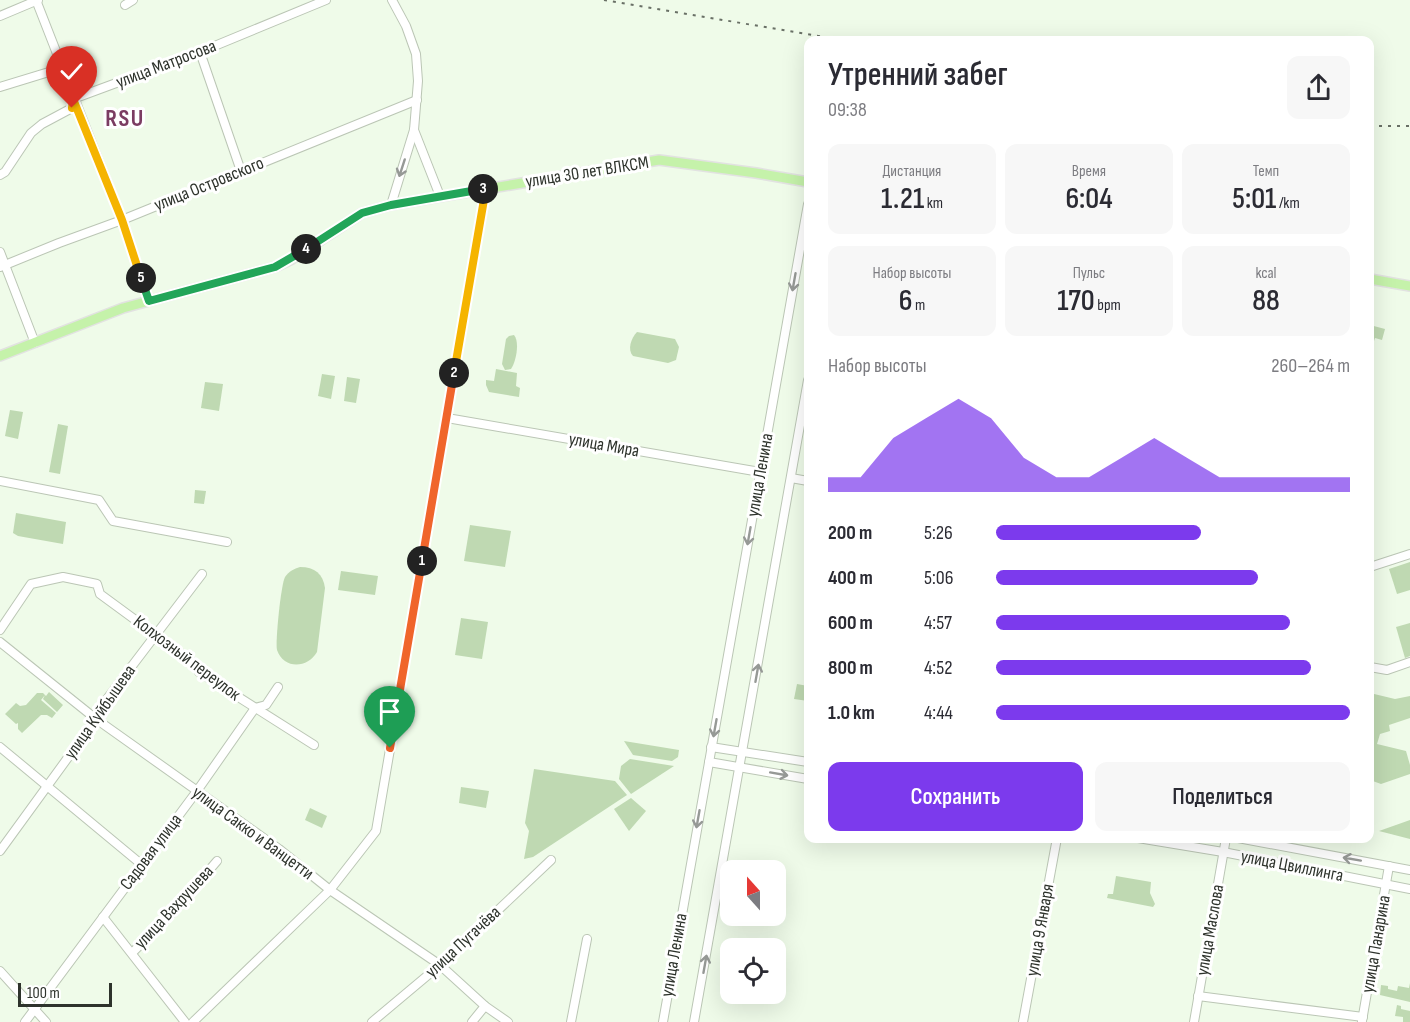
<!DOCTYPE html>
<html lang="ru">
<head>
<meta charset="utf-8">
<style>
  :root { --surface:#fff; --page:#f7f7f7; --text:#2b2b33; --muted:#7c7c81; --accent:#7c3aed }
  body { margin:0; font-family:"Sofia Sans Condensed",sans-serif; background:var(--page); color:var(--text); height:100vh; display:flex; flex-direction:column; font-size:22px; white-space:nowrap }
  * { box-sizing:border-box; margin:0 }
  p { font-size:20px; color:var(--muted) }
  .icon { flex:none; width:33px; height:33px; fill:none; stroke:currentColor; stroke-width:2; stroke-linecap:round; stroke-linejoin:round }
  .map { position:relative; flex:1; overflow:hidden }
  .sheet { position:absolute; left:804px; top:36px; width:570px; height:807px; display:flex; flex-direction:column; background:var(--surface); border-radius:12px; box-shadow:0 6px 24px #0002 }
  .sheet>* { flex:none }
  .needle { width:39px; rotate:339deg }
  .buttons { position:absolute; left:720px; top:860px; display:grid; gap:12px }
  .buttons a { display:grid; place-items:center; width:66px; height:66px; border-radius:12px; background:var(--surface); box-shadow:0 6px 24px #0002; font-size:30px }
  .scale { position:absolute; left:18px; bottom:15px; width:94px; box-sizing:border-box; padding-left:6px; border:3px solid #2e332c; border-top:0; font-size:16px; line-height:21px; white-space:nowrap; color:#2e332c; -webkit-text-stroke:4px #fff; paint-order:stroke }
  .pin { position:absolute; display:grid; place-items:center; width:51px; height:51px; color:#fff; margin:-62px -26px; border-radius:50% 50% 50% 0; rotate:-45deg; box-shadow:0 0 6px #0007 }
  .pin .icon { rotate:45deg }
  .km { position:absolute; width:30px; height:30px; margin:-15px; border-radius:50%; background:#222; color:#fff; font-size:16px; line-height:30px; text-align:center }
  .round { display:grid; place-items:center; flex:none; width:63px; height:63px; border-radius:12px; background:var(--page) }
  .summary { display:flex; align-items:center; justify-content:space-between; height:102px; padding:0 24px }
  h1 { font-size:33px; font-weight:600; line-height:45px }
  .stats { display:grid; grid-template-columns:repeat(3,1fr); gap:9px; height:102px; padding:6px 24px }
  .stats div { display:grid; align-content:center; border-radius:12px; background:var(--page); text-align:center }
  .stats b { font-size:30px; font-weight:600 }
  .stats small { font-size:16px; font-weight:400 }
  .stats p { font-size:16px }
  .chart { height:168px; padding:12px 24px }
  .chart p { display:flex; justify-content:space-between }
  .chart svg { width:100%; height:108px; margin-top:6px; fill:var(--accent); opacity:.7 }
  .primary-button { display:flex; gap:12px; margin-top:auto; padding:12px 24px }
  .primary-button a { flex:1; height:69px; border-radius:12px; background:var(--accent); color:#fff; font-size:24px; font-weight:600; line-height:69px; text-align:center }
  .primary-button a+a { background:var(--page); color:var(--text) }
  ul { padding:0 24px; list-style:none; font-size:20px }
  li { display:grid; grid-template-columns:96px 72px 1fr; align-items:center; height:45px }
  li i { height:15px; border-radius:8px; background:var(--accent) }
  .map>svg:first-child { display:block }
  .green { fill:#bfd9b2 }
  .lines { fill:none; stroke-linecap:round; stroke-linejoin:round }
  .minor-casing { stroke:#bbc6b5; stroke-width:10 }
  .major-casing { stroke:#e2e2e1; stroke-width:12 }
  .minor { stroke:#fff; stroke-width:8 }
  .major { stroke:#c5f2aa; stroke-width:9 }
  .rail { stroke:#697066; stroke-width:2; stroke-dasharray:3 6; stroke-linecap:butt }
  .oneway { stroke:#969996 }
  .split-1-casing { stroke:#fff; stroke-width:12 }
  .split-2-casing { stroke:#fff; stroke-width:12 }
  .split-3-casing { stroke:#fff; stroke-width:12 }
  .split-4-casing { stroke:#fff; stroke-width:12 }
  .split-5-casing { stroke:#fff; stroke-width:12 }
  .split-6-casing { stroke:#fff; stroke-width:12 }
  .split-1 { stroke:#f0652b; stroke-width:8 }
  .split-2 { stroke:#f0652b; stroke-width:8 }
  .split-3 { stroke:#f5b400; stroke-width:8 }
  .split-4 { stroke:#22a559; stroke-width:8 }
  .split-5 { stroke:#22a559; stroke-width:8 }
  .split-6 { stroke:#f5b400; stroke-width:8 }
  .labels { text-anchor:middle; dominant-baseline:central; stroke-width:6; stroke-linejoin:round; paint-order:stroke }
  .street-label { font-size:18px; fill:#2e332c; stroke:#fff }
  .district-label { font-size:24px; font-weight:bold; letter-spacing:1.5px; fill:#7b3c62; stroke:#fff }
</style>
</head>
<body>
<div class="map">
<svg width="1410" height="1022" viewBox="0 0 1410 1022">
  <rect width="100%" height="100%" fill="#effbe9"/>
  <!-- green -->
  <g class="green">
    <path d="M1370,325L1385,329L1382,340L1375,338L1374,341L1370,340Z"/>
    <path d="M637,332L675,339L679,347L676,360L668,363L633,356C627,350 631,338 637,332Z"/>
    <path d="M514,335C520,342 516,362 511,369L505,370L502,364L506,339L509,336Z"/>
    <path d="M496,369L517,373L516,386L520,388L519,397L489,392L486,385V380L494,381Z"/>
    <path d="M322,374L335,376L331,399L318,396Z"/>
    <path d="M347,377L360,379L356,403L344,401Z"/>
    <path d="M205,382L223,384L219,411L201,408Z"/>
    <path d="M10,410L23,412L18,439L5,436Z"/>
    <path d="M58,424L68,426L60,474L49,472Z"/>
    <path d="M195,490L206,491L204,504L194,503Z"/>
    <path d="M16,513L66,522L63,544L18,536L13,533Z"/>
    <path d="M470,525L511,531L505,567L464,561Z"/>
    <path d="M1410,562V590L1397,594L1389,569Z"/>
    <path d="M300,567C315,567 323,574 325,588L317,652C308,668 284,670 277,650C275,643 281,584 285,577C289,571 294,569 300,567Z"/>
    <path d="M341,571L378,576L375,595L338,590Z"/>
    <path d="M461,618L488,622L482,659L455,655Z"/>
    <path d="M1410,623V656L1405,658L1396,627Z"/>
    <path d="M797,684L808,686V701L794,699Z"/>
    <path d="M49,692L63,705L57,712L43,699L45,695L41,700L56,713L52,718L47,715H41L22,733L18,729V723L16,724L5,714L16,703L20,706L26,705L37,693H43L46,696Z"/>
    <path d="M1370,693L1395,699L1410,696V718L1389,725L1390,731L1380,734L1377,744L1406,751L1410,765V774L1381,784L1370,780Z"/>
    <path d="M624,741L679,750L678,757L672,761L633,755Z"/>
    <path d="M630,759L674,766L631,794L619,779L621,766Z"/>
    <path d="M534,769L615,781L627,795L533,857L524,859L529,831L525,823Z"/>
    <path d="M461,787L489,791L486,808L459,803Z"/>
    <path d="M631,798L646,811L629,831L614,809Z"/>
    <path d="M310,808L327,816L322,828L305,820Z"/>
    <path d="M1410,820V839L1379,831Z"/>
    <path d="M1116,876L1151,882L1150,893L1155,904L1153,907L1107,898L1108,894H1113Z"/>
    <path d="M1410,983V1002L1380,995L1381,985L1388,986V989L1397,991L1398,986L1409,988Z"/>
    <path d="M1397,1005L1401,1006V1009L1410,1011V1022H1403V1017L1395,1016Z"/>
  </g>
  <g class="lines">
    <!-- minor casing -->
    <g class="minor-casing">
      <g id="minor">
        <path d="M36,0L122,220L149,301"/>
        <path d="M125,5L133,0"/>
        <path d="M0,16L38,0"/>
        <path d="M200,52L241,171"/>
        <path d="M0,87L62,68"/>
        <path d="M414,130L440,196"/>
        <path d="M0,175L5,172L31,133L42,124L72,108L73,99L200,52L326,0"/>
        <path d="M391,205L414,130L418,81L416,54L406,26L392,0"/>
        <path d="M0,252L35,343"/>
        <path d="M0,267L59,243L122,220L417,100"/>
        <path d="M447,418L760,472"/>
        <path d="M791,478L808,481"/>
        <path d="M0,481L99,500L113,521L227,542"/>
        <path d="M1370,567L1410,554"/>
        <path d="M0,630L31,584L63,577L97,584L100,594L194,663L199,672L314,745"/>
        <path d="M0,642L96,719L279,849L330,890L440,965L485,1006L508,1022"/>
        <path d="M1370,667L1387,670L1410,662"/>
        <path d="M0,747L141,864"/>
        <path d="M711,747L808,762"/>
        <path d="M709,762L808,779"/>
        <path d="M1138,838L1223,852L1410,889"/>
        <path d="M1238,838L1410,870"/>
        <path d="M0,851L96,719L100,708L202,574"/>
        <path d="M103,917L185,1022"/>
        <path d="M132,953L176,909L217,861"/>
        <path d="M0,971L46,1022"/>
        <path d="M1198,996L1363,1017"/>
        <path d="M1362,1021L1389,866"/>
        <path d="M25,1022L197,791L255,708L266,705L278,687"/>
        <path d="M193,1022L330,890L376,831L486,188"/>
        <path d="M372,1022L440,965L551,860"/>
        <path d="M472,1022L485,1006"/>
        <path d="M571,1022L587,939"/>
        <path d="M663,1022L808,204"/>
        <path d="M694,1022L808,380"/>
        <path d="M1023,1022L1057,838"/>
        <path d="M1194,1022L1226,838"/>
      </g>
    </g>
    <!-- major casing -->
    <g class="major-casing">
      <g id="major">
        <path d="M1370,279L1410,286"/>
        <path d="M0,356L123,308L275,267L292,259L362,213L391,205L659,160L756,173L808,182"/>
      </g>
    </g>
    <!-- minor -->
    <use href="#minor" class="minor"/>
    <!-- major -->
    <use href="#major" class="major"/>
    <!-- rail -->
    <g class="rail">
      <path d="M604,0L842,40"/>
      <path d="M1370,126H1410"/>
    </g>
  </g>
  <!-- one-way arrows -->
  <defs><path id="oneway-shaft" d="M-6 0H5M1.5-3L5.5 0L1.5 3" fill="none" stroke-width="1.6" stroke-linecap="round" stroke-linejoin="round" transform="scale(1.5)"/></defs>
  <g class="oneway">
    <use href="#oneway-shaft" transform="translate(402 168) rotate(108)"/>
    <use href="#oneway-shaft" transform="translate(794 282) rotate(100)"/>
    <use href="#oneway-shaft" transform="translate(749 536) rotate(100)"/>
    <use href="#oneway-shaft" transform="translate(757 673) rotate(-80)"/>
    <use href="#oneway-shaft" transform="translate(715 728) rotate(100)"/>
    <use href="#oneway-shaft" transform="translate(779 774) rotate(10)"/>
    <use href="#oneway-shaft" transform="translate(698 819) rotate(100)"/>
    <use href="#oneway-shaft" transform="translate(1352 859) rotate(-170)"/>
    <use href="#oneway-shaft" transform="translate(705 964) rotate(-80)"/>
  </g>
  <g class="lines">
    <!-- split-1 casing -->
    <g class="split-1-casing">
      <path id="split-1" d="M390,748L422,561"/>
    </g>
    <!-- split-2 casing -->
    <g class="split-2-casing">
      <path id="split-2" d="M422,561L454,373"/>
    </g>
    <!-- split-3 casing -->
    <g class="split-3-casing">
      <path id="split-3" d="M454,373L486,188L483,189"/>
    </g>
    <!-- split-4 casing -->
    <g class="split-4-casing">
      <path id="split-4" d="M306,249L362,213L391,205L483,189"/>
    </g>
    <!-- split-5 casing -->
    <g class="split-5-casing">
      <path id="split-5" d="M141,278L149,301L275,267L306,249"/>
    </g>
    <!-- split-6 casing -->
    <g class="split-6-casing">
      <path id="split-6" d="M72,108L73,99L122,220L141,278"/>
    </g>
    <!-- split-1 -->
    <use href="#split-1" class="split-1"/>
    <!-- split-2 -->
    <use href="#split-2" class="split-2"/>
    <!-- split-3 -->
    <use href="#split-3" class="split-3"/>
    <!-- split-4 -->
    <use href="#split-4" class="split-4"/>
    <!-- split-5 -->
    <use href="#split-5" class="split-5"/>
    <!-- split-6 -->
    <use href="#split-6" class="split-6"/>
  </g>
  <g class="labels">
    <!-- street labels -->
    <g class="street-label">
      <text transform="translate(166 64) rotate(-21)">улица Матросова</text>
      <text transform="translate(587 172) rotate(-9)">улица 30 лет ВЛКСМ</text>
      <text transform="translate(209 184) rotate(-22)">улица Островского</text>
      <text transform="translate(604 445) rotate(10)">улица Мира</text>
      <text transform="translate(760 475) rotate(-80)">улица Ленина</text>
      <text transform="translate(187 658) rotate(37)">Колхозный переулок</text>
      <text transform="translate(100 712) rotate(-55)">улица Куйбышева</text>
      <text transform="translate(253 833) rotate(36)">улица Сакко и Ванцетти</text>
      <text transform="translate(151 852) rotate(-53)">Садовая улица</text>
      <text transform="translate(1292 866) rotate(11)">улица Цвиллинга</text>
      <text transform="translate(174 907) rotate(-47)">улица Вахрушева</text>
      <text transform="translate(1040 930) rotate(-80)">улица 9 Января</text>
      <text transform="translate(1210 930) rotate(-80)">улица Маслова</text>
      <text transform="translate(463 942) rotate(-43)">улица Пугачёва</text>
      <text transform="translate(1376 944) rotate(-80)">улица Панарина</text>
      <text transform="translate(674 955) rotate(-80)">улица Ленина</text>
    </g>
    <!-- district labels -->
    <g class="district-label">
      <text x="125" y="118">RSU</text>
    </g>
  </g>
</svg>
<div class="buttons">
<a><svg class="needle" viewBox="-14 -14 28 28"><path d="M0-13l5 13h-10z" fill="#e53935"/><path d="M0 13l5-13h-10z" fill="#7c7c81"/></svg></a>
<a><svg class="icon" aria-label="locate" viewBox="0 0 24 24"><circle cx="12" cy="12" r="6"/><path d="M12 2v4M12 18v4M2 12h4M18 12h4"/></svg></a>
</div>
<div class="scale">100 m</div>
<div class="pin" style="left:390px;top:748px;background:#1e9e55"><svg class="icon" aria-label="arrive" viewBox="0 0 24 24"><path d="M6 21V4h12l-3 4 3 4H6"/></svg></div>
<div class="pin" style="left:72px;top:108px;background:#d93025"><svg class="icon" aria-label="check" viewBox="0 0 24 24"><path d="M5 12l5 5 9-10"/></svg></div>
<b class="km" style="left:422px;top:561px">1</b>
<b class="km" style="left:454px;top:373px">2</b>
<b class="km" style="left:483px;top:189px">3</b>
<b class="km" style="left:306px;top:249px">4</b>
<b class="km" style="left:141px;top:278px">5</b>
<section class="sheet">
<div class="summary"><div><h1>Утренний забег</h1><p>09:38</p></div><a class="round"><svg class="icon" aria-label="share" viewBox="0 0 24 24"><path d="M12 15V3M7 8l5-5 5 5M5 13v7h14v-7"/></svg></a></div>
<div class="stats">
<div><p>Дистанция</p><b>1.21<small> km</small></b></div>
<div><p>Время</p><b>6:04</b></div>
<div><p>Темп</p><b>5:01<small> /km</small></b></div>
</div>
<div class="stats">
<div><p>Набор высоты</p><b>6<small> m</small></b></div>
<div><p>Пульс</p><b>170<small> bpm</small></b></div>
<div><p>kcal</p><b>88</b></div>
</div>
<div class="chart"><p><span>Набор высоты</span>260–264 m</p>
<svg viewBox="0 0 160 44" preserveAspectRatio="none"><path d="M0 44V38L10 38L20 22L30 14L40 6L50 14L60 30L70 38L80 38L90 30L100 22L110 30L120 38L130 38L140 38L150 38L160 38V44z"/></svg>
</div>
<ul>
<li><b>200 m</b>5:26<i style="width:58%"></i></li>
<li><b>400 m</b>5:06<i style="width:74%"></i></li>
<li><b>600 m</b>4:57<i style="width:83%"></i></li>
<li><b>800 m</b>4:52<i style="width:89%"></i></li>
<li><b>1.0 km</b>4:44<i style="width:100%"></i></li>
</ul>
<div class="primary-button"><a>Сохранить</a><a>Поделиться</a></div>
</section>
</div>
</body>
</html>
